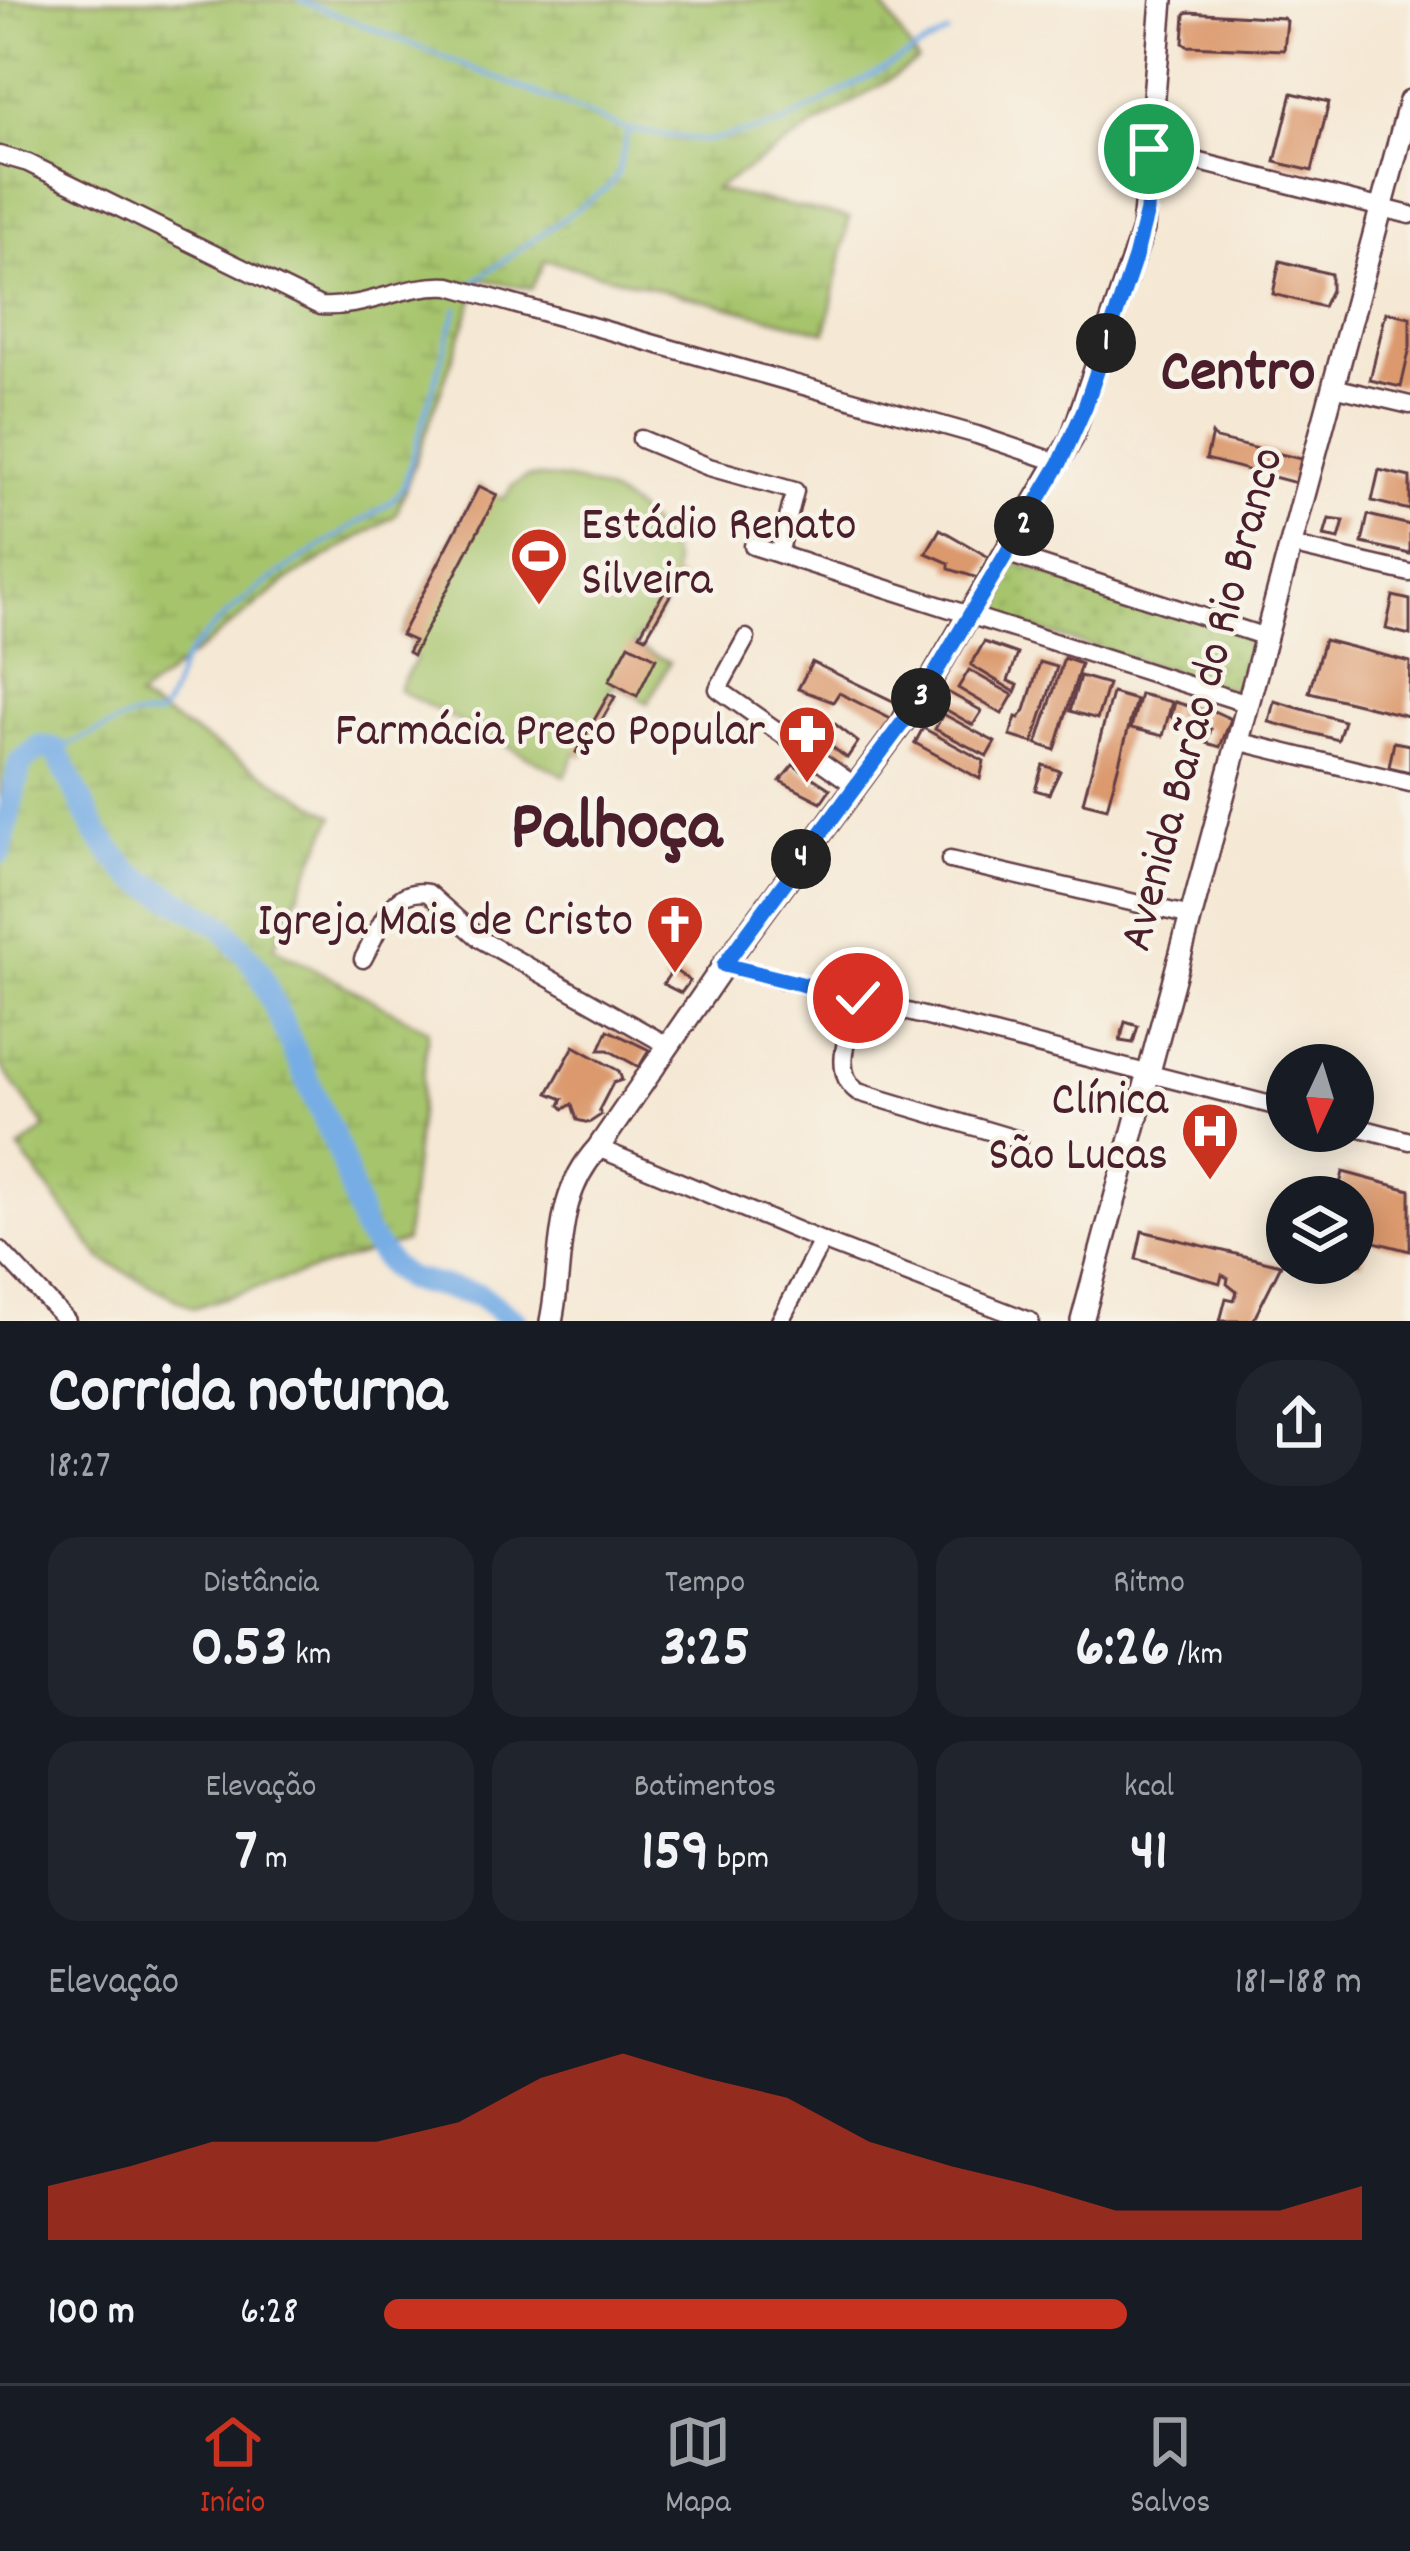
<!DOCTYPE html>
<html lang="pt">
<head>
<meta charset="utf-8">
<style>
  :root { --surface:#171b24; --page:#20242c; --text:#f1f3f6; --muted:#9ea1a6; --line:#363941; --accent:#c8321e }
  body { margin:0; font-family:Dekko,sans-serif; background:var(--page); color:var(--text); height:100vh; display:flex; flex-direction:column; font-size:45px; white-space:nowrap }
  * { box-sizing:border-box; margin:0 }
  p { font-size:39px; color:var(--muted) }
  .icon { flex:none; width:66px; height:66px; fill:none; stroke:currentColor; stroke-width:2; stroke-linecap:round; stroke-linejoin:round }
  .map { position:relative; height:1321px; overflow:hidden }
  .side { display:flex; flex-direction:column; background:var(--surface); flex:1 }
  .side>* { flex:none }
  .needle { width:78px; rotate:184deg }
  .buttons { position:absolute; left:1266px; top:1044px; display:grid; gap:24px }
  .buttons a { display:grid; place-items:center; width:108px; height:108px; border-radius:50%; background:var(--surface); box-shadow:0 6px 30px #0003; font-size:60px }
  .pin { position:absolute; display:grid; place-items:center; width:102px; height:102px; color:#fff; margin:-51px; border:6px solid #fff; border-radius:50%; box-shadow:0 3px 12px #0007 }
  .km { position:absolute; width:60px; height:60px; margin:-30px; border-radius:50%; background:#222; color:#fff; font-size:33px; line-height:60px; text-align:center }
  .round { display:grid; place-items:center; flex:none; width:126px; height:126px; border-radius:48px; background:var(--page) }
  .summary { display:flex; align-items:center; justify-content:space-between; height:204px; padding:0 48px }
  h1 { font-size:66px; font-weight:700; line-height:90px }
  .metrics { display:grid; grid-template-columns:repeat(3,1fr); gap:18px; height:204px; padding:12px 48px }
  .metrics div { display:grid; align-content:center; border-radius:30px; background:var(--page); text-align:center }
  .metrics b { font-size:60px; font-weight:700 }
  .metrics small { font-size:33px; font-weight:400 }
  .metrics p { font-size:33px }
  .chart { height:336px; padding:24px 48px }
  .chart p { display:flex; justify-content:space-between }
  .chart svg { width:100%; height:216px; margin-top:12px; fill:var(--accent); opacity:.7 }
  ul { padding:0 48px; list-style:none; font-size:39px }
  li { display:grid; grid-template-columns:192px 144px 1fr; align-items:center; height:90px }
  li i { height:30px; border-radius:15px; background:var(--accent) }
  .dock { display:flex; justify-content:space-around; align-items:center; height:168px; border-top:3px solid var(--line); background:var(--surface); font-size:33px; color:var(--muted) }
  .dock a { display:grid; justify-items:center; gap:6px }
  .dock .current { color:var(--accent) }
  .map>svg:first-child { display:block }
  .wetland { fill:url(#wetland-marsh); stroke:#78724c; stroke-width:3 }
  .park { fill:url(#park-dots); stroke:#78724c; stroke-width:3 }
  .pitch { fill:#a6c46c; stroke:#78724c; stroke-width:3 }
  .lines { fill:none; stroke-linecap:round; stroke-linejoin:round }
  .stream { stroke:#77ade5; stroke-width:4.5 }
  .river { stroke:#77ade5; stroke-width:24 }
  .building { fill:#db996d }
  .minor-casing { stroke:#643d44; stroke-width:21 }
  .major-casing { stroke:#643d44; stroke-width:26 }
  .minor { stroke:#fff; stroke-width:16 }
  .major { stroke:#fff; stroke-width:21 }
  .route-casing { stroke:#fff; stroke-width:24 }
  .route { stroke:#1a73e8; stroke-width:15 }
  .labels { text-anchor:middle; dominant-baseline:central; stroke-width:9; stroke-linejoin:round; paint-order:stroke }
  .poi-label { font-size:48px; fill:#4a1f2b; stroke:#f7f3e8; text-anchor:end }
  .street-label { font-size:48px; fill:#4a1f2b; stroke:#f7f3e8 }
  .district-label { font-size:60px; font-weight:bold; fill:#4a1f2b; stroke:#f7f3e8 }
  .town-label { font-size:72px; font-weight:bold; fill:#4a1f2b; stroke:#f7f3e8 }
</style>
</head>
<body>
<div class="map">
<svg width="1410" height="1321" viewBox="0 0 1410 1321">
  <defs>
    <pattern id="wetland-marsh" width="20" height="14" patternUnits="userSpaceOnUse" patternTransform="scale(3)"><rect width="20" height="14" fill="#a6c46c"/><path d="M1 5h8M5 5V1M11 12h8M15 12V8" fill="none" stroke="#90a85e"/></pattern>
    <pattern id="park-dots" width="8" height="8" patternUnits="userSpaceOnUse" patternTransform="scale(3)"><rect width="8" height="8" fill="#a6c46c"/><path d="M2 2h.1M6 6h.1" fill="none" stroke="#90a85e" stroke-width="1.8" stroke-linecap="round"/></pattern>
  </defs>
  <rect width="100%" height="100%" fill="#f7f3e8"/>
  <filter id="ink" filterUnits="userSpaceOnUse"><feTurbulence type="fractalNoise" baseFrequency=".00833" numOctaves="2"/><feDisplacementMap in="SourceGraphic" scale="24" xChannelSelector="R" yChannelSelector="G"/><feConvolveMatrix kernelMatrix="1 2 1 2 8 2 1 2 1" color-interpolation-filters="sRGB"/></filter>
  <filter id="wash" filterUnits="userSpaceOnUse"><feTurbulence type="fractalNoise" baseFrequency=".004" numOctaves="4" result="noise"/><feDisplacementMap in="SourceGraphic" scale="48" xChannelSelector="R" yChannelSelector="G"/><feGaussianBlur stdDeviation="2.7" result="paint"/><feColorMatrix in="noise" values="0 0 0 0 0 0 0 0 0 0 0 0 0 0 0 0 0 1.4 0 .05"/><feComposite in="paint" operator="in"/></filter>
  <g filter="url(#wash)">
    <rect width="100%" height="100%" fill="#f5e8d4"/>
    <!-- wetland -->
    <path class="wetland" d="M0,0H879L918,61L714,190L849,218L826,332L545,260L531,289L481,279L396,515L287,581L137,699L334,816L274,947L428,1030L405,1241L193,1308L101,1259L19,1149L46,1128L0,1065Z"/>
    <!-- park -->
    <path class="park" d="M1016,563L1251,636L1236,691L985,614L983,607L1007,564Z"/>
    <!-- pitch -->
    <path class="pitch" d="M527,477C578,476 624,491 657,532C668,546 677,559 673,576L679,580L646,637L640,635L634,645L670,662L648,703L613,684L609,694L615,698L582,755L576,752L565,776L398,690L416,658L408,652L413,641L401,635L479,486L504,499L512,486Z"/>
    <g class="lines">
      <!-- stream -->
      <g class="stream">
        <path d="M300,0L628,130L706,141L781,125L948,33"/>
        <path d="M472,283L607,188L618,174L628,130"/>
        <path d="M56,750L130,718L159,716C175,698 174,671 191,651C244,588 324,546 391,502L404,485L457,308"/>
      </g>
      <!-- river -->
      <path class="river" d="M0,852L20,763L40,747L56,750L97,834L130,874L222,926L258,969L339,1151L364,1231L391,1266L406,1279L479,1295L515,1321"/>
    </g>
    <g id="blocks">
      <!-- building -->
      <g class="building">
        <path d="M1189,12L1283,18L1287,21L1284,50L1187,46L1183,43L1185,14Z"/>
        <path d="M1292,93L1329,102L1312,171L1275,162Z"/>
        <path d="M1280,261L1331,274V290L1323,307L1273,294Z"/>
        <path d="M1386,312L1410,317V347L1401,387L1370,380Z"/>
        <path d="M1212,434L1216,439L1301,459L1296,483L1206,459Z"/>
        <path d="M1379,470L1410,477V510L1372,501Z"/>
        <path d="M479,486L497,495L413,655L408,652L414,641L401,635Z"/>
        <path d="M1368,515L1410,525V554L1362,543Z"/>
        <path d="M1329,519L1344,521L1339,539L1324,536Z"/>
        <path d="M940,529L992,559L981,579L949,569V563L926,553Z"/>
        <path d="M673,576L679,580L646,637L640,634Z"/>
        <path d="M1393,596L1410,600V635L1386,629Z"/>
        <path d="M1324,640L1410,662L1408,716L1309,692Z"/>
        <path d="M984,642L1018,654L1008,681L1018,685L1015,692L971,665Z"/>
        <path d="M629,644L656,658L637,696L609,681Z"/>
        <path d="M1064,658L1081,664L1055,750L1037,744Z"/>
        <path d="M812,662L899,704L891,719L839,693L833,702L798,689Z"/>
        <path d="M1040,662L1057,667L1033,743L1010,736L1016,717L1019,718L1025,710Z"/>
        <path d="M969,670L1013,695L1002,714L958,688Z"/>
        <path d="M1080,676L1108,684L1097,719L1070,711Z"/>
        <path d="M946,691L982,711L973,725L938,705Z"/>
        <path d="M1112,693L1136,700L1107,808L1083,802Z"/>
        <path d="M609,694L615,697L582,755L576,752Z"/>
        <path d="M1140,694L1172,702L1163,736L1131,728Z"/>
        <path d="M1274,701L1344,721L1338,740L1269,722Z"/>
        <path d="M1175,702L1202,710L1198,724L1171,717Z"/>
        <path d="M1205,707L1231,719L1220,747L1207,743L1211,729L1200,726Z"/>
        <path d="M943,714L995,742L987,756L935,729Z"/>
        <path d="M835,724L858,742L847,758L824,741Z"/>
        <path d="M923,728L984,761L980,779L915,743Z"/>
        <path d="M1394,742L1410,745V772L1389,767Z"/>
        <path d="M793,765L830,789L821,802L780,781Z"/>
        <path d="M1043,765L1060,771L1049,794L1035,790Z"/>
        <path d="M673,969L690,981L681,993L663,984Z"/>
        <path d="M1125,1022L1138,1026L1133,1043L1120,1041Z"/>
        <path d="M608,1030L649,1050L639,1067L608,1050H599Z"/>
        <path d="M574,1046L619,1071L622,1080L613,1083L599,1110L601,1115L589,1123L577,1120L572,1104L564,1109L560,1105L563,1099L548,1093Z"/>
        <path d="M1343,1172L1410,1190V1251L1367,1240L1361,1263L1353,1261V1197H1337Z"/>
        <path d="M1142,1231L1281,1265L1253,1321H1220L1226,1298L1234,1300L1237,1292L1227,1284L1228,1278L1222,1275L1220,1283L1136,1259Z"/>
      </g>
    </g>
  </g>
  <g filter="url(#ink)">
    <use href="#blocks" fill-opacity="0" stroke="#643d44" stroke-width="3"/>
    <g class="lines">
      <!-- minor casing -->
      <g class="minor-casing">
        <g id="minor">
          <path d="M1149,149L1410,215"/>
          <path d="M0,155L28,163L320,306C368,309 404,283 450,286L977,435L1060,463"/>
          <path d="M1333,387L1410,405"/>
          <path d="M641,439L709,467L795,491L779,554"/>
          <path d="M1290,545L1410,573"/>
          <path d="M753,546L1248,704"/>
          <path d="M1008,554L1266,637"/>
          <path d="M746,638L718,689L854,785"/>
          <path d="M1237,741L1410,783"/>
          <path d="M950,860L1191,916"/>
          <path d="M363,959C379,931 390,886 428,893L480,939L667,1045"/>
          <path d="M724,965L1287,1109"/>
          <path d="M858,998C851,1028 829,1072 858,1092L1019,1140"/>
          <path d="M1353,1126L1410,1141"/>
          <path d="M598,1148L822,1241L1030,1321"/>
          <path d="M0,1250L67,1321"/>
          <path d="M780,1321L822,1241"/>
        </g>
      </g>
      <!-- major casing -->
      <g class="major-casing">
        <g id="major">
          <path d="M551,1321C564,1259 552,1198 598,1148L724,965L920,699L1072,438L1143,229L1162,0"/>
          <path d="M1082,1321L1410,101"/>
        </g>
      </g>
      <!-- minor -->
      <use href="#minor" class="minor"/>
      <!-- major -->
      <use href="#major" class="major"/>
    </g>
  </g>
  <g class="lines" filter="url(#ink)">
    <!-- route casing -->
    <g class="route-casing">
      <path id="route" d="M858,998L724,965L920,699L1060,463L1085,407L1135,258L1147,211L1149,149"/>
    </g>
    <!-- route -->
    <use href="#route" class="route"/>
  </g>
  <!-- icons -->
  <defs>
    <g id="stadium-pin" transform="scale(3)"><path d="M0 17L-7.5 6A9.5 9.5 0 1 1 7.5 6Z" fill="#c8321e" stroke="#f7f3e8"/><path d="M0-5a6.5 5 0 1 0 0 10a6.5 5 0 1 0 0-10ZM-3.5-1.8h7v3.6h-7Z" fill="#fff"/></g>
    <g id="pharmacy-pin" transform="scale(3)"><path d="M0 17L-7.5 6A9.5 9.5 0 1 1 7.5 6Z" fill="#c8321e" stroke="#f7f3e8"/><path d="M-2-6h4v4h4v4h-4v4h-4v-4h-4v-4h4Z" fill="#fff"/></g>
    <g id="church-pin" transform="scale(3)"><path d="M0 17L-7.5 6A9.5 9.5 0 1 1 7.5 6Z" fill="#c8321e" stroke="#f7f3e8"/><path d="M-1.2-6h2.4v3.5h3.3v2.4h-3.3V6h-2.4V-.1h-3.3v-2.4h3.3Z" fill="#fff"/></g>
    <g id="hospital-pin" transform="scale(3)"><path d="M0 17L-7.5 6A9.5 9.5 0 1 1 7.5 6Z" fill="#c8321e" stroke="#f7f3e8"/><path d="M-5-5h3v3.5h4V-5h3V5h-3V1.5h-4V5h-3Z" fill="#fff"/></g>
  </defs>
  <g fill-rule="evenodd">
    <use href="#stadium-pin" x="539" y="556"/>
    <use href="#pharmacy-pin" x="807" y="734"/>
    <use href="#church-pin" x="675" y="924"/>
    <use href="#hospital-pin" x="1210" y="1131"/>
  </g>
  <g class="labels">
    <!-- poi labels -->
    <g class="poi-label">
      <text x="581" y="528" text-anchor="start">Estádio Renato<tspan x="581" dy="55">Silveira</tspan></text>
      <text x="765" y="734">Farmácia Preço Popular</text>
      <text x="633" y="924">Igreja Mais de Cristo</text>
      <text x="1168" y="1103">Clínica<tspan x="1168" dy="55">São Lucas</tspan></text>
    </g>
    <!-- street labels -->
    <g class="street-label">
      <text transform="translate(1205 700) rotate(-75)">Avenida Barão do Rio Branco</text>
    </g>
    <!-- district labels -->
    <g class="district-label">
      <text x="1238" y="376">Centro</text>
    </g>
    <!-- town labels -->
    <g class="town-label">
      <text x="616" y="831">Palhoça</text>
    </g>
  </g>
</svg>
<div class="buttons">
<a><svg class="needle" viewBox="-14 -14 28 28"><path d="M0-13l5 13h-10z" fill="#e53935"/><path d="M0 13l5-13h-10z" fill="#9ea1a6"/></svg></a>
<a><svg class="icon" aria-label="layers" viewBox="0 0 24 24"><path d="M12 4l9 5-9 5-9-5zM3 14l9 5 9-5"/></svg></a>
</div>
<div class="pin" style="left:1149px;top:149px;background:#1e9e55"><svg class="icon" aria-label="arrive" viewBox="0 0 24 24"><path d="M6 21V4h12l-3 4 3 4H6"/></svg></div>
<div class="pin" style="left:858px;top:998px;background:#d93025"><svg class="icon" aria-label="check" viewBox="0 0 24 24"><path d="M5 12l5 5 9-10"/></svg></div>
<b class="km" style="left:1106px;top:343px">1</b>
<b class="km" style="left:1024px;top:526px">2</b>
<b class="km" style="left:921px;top:698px">3</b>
<b class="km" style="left:801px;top:859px">4</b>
</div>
<section class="side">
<div class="summary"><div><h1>Corrida noturna</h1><p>18:27</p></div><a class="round"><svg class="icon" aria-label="share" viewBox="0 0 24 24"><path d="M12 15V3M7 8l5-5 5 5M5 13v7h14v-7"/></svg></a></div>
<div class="metrics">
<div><p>Distância</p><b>0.53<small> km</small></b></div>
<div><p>Tempo</p><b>3:25</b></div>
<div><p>Ritmo</p><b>6:26<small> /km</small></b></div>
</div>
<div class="metrics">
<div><p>Elevação</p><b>7<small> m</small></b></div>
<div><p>Batimentos</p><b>159<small> bpm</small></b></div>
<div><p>kcal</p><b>41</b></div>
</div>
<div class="chart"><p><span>Elevação</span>181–188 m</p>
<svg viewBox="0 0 160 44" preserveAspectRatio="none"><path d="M0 44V33L10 29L20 24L30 24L40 24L50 20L60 11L70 6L80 11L90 15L100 24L110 29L120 33L130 38L140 38L150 38L160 33V44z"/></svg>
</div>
<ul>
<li><b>100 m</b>6:28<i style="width:76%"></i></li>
</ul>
</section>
<nav class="dock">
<a class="current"><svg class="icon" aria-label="home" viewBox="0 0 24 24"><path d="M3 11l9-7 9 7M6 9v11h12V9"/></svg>Início</a>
<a><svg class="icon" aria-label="map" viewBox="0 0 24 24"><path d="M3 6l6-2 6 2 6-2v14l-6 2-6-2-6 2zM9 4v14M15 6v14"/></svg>Mapa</a>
<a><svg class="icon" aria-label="saved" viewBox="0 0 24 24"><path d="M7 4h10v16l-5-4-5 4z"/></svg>Salvos</a>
</nav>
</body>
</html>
